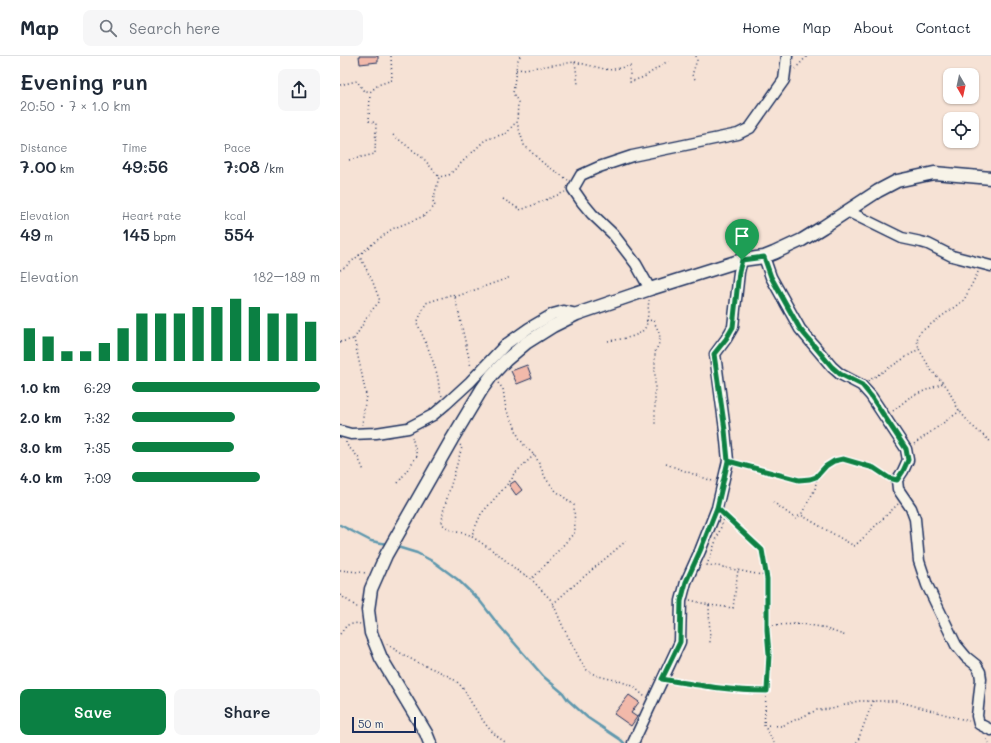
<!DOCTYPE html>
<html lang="en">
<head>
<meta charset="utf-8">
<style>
  :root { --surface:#fff; --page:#f6f6f7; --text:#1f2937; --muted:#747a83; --line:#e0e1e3; --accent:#0b8043 }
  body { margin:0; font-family:Mali,sans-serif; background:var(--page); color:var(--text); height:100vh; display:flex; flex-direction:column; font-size:15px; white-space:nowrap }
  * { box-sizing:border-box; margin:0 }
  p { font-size:13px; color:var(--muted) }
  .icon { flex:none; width:22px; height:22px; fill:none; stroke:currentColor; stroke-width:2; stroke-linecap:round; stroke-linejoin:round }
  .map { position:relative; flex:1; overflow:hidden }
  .details { display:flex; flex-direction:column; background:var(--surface); width:340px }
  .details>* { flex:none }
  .needle { width:26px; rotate:171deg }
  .buttons { position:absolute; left:603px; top:12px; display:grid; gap:8px }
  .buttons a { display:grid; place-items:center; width:36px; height:36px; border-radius:8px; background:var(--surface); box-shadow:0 1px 3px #0004; font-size:20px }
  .scale { position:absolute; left:12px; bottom:10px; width:64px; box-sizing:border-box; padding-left:4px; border:2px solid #1b2f5e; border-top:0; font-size:11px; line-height:14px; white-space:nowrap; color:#1b2f5e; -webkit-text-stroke:3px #f7f3e8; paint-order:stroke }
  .pin { position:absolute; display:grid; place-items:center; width:34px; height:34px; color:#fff; margin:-41px -17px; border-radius:50% 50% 50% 0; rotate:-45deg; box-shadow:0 0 4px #0007 }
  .pin .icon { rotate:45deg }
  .round { display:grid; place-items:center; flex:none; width:42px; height:42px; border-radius:8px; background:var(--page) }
  .overview { display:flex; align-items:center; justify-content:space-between; height:68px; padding:0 20px }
  h1 { font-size:22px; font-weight:600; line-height:30px }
  .metrics { display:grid; grid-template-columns:repeat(3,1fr); gap:6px; height:68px; padding:4px 20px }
  .metrics div { display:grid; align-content:center }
  .metrics b { font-size:17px; font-weight:600 }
  .metrics small { font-size:11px; font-weight:400 }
  .metrics p { font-size:11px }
  .chart { height:112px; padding:8px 20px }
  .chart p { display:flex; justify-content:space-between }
  .chart svg { width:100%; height:72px; margin-top:4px; stroke:var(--accent); stroke-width:6 }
  .cta { display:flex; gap:8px; margin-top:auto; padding:8px 20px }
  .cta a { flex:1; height:46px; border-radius:8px; background:var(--accent); color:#fff; font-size:16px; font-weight:600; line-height:46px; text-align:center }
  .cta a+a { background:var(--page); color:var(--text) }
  ul { padding:0 20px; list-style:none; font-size:13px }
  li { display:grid; grid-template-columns:64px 48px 1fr; align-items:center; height:30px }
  li i { height:10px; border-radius:5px; background:var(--accent) }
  header { display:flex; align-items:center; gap:24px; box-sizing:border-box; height:56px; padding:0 20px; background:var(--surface); border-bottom:1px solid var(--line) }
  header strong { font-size:19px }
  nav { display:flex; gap:22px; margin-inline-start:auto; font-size:14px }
  .search { width:280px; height:36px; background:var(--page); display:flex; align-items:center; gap:10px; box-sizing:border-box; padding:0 14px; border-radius:8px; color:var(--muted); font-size:15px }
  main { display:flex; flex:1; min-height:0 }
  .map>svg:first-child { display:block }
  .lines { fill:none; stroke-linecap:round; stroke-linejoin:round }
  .stream { stroke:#5f98ae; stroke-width:2.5 }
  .building { fill:#f2b9aa; stroke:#1b2f5e }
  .minor-casing { stroke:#1b2f5e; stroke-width:13 }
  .tertiary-casing { stroke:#1b2f5e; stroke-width:15 }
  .path { stroke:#1b2f5e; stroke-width:1.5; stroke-dasharray:1 3; stroke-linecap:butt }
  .minor { stroke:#f7f3e8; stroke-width:10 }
  .tertiary { stroke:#f7f3e8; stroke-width:12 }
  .route-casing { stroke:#fff; stroke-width:8 }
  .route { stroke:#0b8043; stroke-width:5 }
</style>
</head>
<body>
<header>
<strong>Map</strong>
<div class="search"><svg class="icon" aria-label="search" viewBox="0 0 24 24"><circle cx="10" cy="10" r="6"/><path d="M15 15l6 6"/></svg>Search here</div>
<nav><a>Home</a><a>Map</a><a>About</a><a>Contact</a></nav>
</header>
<main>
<section class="details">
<div class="overview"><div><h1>Evening run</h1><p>20:50 · 7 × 1.0 km</p></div><a class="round"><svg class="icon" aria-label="share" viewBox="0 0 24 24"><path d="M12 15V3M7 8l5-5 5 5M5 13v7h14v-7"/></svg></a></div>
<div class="metrics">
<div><p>Distance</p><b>7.00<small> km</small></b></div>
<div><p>Time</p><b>49:56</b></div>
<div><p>Pace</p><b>7:08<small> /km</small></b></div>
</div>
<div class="metrics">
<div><p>Elevation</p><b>49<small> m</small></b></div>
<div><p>Heart rate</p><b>145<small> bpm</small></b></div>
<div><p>kcal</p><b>554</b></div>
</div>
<div class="chart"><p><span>Elevation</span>182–189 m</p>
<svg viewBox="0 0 160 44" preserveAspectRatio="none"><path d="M5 44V24M15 44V29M25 44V38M35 44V38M45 44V33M55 44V24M65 44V15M75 44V15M85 44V15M95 44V11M105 44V11M115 44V6M125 44V11M135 44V15M145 44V15M155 44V20"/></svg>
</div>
<ul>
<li><b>1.0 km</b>6:29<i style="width:100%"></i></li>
<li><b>2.0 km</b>7:32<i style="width:55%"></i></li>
<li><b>3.0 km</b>7:35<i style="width:54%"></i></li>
<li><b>4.0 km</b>7:09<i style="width:68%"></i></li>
</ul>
<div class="cta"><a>Save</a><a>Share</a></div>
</section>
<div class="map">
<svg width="651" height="687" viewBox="0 0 651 687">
  <rect width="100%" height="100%" fill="#f6e2d5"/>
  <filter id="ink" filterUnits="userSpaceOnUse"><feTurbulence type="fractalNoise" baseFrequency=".025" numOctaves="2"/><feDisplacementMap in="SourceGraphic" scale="8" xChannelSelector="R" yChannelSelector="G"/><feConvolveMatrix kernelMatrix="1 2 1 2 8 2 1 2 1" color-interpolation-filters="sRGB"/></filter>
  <g filter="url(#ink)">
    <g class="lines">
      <!-- stream -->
      <g class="stream">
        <path d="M0,469L2,470L31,485L47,488"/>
        <path d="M54,490L77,497L94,506L117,523L140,545L157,567L204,621L223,637L228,644L248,662L281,684L284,687"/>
      </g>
    </g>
    <!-- building -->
    <g class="building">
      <path d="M19,0H38V6L20,8Z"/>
      <path d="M187,309L192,322L177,328L171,315Z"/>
      <path d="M175,425L182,434L176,439L169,429Z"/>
      <path d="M289,639L299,646L291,657L297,661L291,670L274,658Z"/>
    </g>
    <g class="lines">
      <!-- minor casing -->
      <g class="minor-casing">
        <g id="minor">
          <path d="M507,155L562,182L581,186L588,188L612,200L651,210"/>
          <path d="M424,201L431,221L460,273L492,311L500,318L521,329L531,340L566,393L568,404L563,415L557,424L558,433L571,452L575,463L579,505L587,529L616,589L626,601L636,609L640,616L641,623L637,660L639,668L651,674"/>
          <path d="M310,233L296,208L273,178L252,158L242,146L233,133L241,119L259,111L292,100L398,78L410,72L444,24L447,0"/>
          <path d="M0,375L11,378L36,377L68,372L93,359L106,348L130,326L165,289L189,272L213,258L224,255L237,258"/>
          <path d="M293,687L340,586L341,545L346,526L360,495L377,452L388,405L385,374L375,298L386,283L393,271L399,216L402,204"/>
        </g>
      </g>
      <!-- tertiary casing -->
      <g class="tertiary-casing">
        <path id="tertiary" d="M90,687L86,677L41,602L31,577L28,554L31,533L46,499L112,383L142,333L152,319L166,304L186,287L213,270L237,258L310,233L402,204L424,201L434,197L462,184L483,171L538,135L557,125L594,117L651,122"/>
      </g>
      <!-- path -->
      <g class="path">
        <path d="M180,0L177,6L173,37L178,46L177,67L184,89L203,107L228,124"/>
        <path d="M235,6L269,14L290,10V26L304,21L328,5"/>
        <path d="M455,13L467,0"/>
        <path d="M176,14L235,6L238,28"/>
        <path d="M355,23L352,19L357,4L356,0"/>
        <path d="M0,29L17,25L23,34L30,36L38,29L52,24L51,0"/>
        <path d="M53,79L84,103L99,121"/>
        <path d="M9,104L35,98L36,67L29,65L30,36"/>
        <path d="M163,143L181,154L225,136"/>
        <path d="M19,199L32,224L40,245L31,255L14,283L21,314L26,339L22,369"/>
        <path d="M0,214L5,211L36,185L52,173L84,160L95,150L93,145L99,121L109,119L145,84L167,77L173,69L177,67"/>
        <path d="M638,216L624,244L579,277L577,284L579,293L591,314L607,331L618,353L631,369L651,386"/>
        <path d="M115,241L171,221"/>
        <path d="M306,265L313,264C320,278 323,281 315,296V369"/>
        <path d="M268,285C279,283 301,282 306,270C308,266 308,250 309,244"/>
        <path d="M0,286L14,283"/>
        <path d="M528,325L579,293"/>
        <path d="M158,327L163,333L166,354L174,368L178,380L184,389L196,401L206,423L216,435L234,449L235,476L199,516L191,523"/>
        <path d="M102,340C98,333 99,325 97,318C92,301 85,284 77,267L86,247L113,238L115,241L131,311"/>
        <path d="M553,355L570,341L603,327"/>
        <path d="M6,386V388L18,401L24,415"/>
        <path d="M574,388L620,355"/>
        <path d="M120,389L122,391L103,456L102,468L112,475L128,478L158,498L179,516L187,520L191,523L212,545L223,571L244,611L249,616L258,620L279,625L293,630L305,641"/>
        <path d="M326,408L375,426"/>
        <path d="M397,408L459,423H470L476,421L486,410L494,405L503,403L534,412L548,422"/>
        <path d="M477,420L475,433L461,459L514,490L519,486L558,448"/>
        <path d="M58,427L77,400L72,381"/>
        <path d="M433,446L456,463L460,459"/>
        <path d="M384,458L422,494L427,523V574L429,597L424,669L434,687"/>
        <path d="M385,460L367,509L377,510L426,520"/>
        <path d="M131,481L141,458L172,423L173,419L194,399"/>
        <path d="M0,514L27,517"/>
        <path d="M0,539L17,551H18"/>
        <path d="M350,544L369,549L370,587"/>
        <path d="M213,548L226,536L286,485"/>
        <path d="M369,549L393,552L398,514"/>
        <path d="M427,574L432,569L462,568L481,571L506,580"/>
        <path d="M0,578L7,569L18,567L20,568"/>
        <path d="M47,588C57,595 68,602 79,607C92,613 106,617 117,626C124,632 127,639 131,646C142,663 149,677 167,687"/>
        <path d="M331,625C363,630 394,635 427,635"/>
        <path d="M424,669L442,670L477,654L492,653L518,645H557L629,665"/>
        <path d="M647,683L649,687"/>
        <path d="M517,687L533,645"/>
      </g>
      <!-- minor -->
      <use href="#minor" class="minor"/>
      <!-- tertiary -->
      <use href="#tertiary" class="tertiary"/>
    </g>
  </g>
  <g class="lines" filter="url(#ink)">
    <!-- route casing -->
    <g class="route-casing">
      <path id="route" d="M402,204L399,216L393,271L386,283L374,298L385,374L388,405L377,452L360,495L346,526L341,545L340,586L322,623C357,629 391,635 427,635L429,598L427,574V523L422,494L377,452L388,405L459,424L470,423L476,421L486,410L494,405L503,403L534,412L549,422L557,424L563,415L568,404L566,393L531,340L522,329L500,318L492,311L460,273L431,221L424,201L402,204"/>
    </g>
    <!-- route -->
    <use href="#route" class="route"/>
  </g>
</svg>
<div class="buttons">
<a><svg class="needle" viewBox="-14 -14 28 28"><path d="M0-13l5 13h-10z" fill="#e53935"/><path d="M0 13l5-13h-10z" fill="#747a83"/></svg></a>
<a><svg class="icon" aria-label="locate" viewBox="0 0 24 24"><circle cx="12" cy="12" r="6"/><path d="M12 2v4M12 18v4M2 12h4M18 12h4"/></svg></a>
</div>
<div class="scale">50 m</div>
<div class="pin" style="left:402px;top:204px;background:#1e9e55"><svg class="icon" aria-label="arrive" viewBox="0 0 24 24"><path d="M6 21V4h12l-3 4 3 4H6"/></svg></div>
</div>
</main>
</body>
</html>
